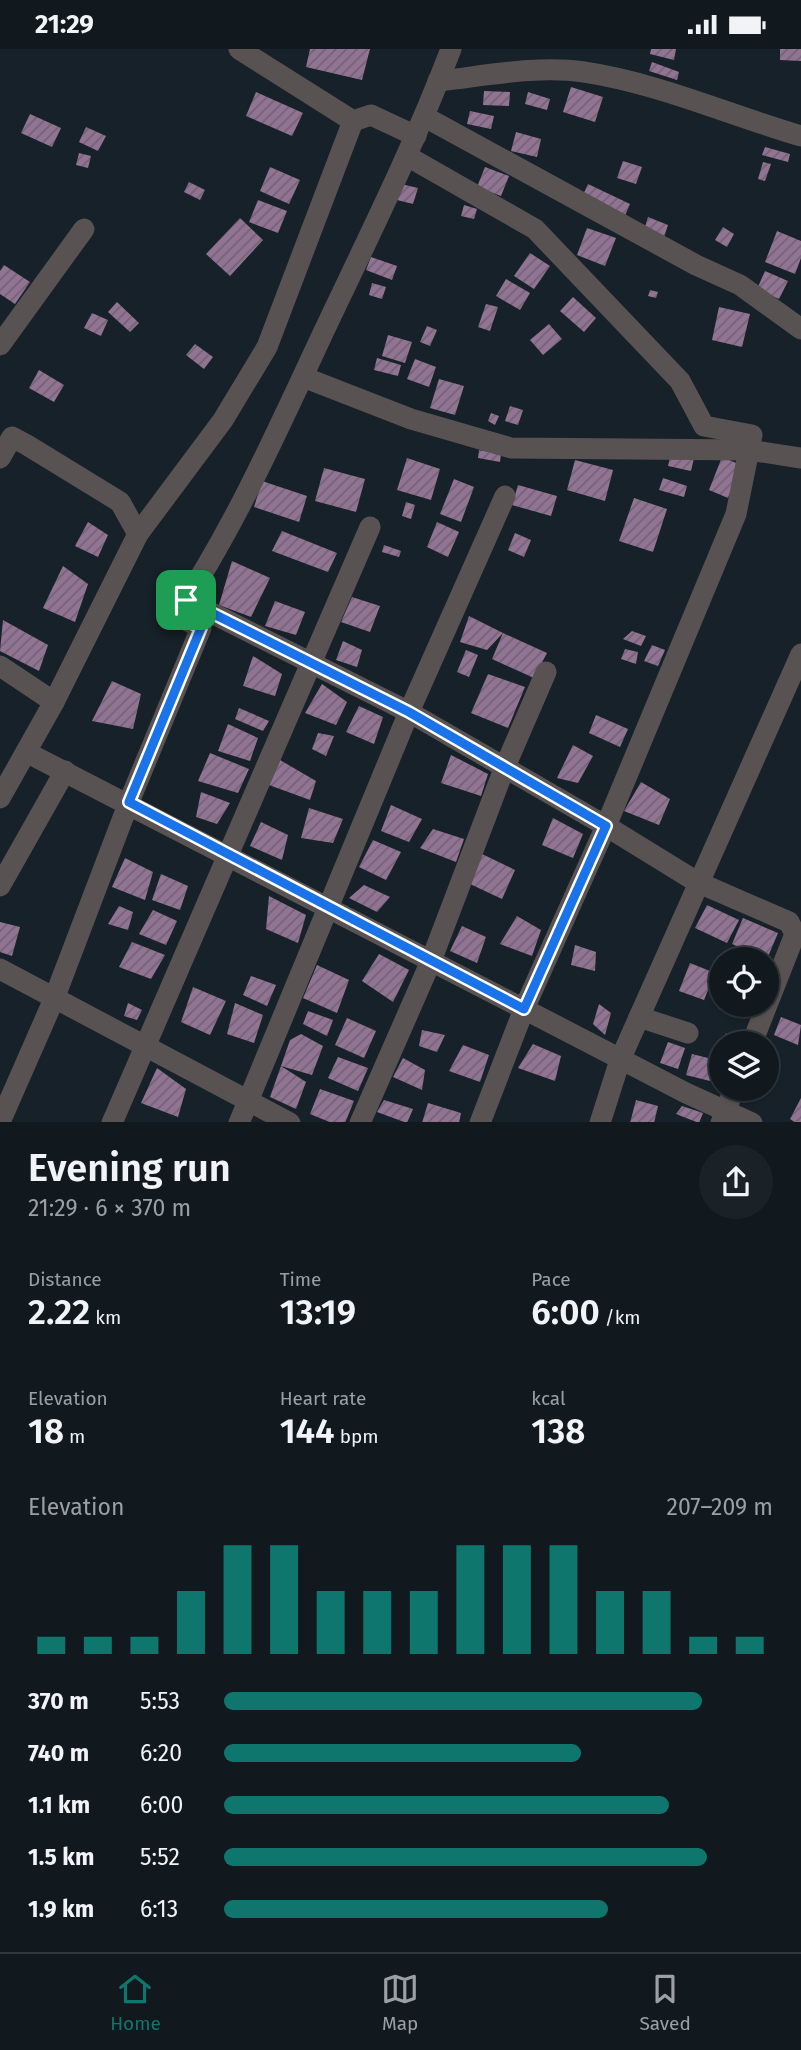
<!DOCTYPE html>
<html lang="en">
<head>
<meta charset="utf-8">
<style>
  :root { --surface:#11191f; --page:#1a2228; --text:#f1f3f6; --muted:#9ca0a4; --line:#30383d; --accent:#0f766e }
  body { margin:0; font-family:"Fira Sans",sans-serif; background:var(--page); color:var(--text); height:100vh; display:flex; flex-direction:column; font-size:26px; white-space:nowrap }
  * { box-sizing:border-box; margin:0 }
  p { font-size:23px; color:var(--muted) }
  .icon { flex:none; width:38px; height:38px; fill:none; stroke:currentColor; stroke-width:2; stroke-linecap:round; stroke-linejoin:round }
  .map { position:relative; height:1073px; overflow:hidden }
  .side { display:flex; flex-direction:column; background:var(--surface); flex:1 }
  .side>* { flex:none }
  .fabs { position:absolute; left:709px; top:898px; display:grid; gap:14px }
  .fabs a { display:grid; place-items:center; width:70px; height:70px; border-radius:50%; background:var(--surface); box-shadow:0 2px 5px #0004,0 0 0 2px var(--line); font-size:35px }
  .pin { position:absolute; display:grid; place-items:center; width:60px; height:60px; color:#fff; margin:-30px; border-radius:14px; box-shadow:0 4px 10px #0006 }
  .round { display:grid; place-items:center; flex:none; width:74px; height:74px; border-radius:37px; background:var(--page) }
  .overview { display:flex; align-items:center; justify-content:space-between; height:119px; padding:0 28px }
  h1 { font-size:38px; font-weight:600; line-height:52px }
  .figures { display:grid; grid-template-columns:repeat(3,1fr); gap:10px; height:119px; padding:7px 28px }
  .figures div { display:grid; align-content:center }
  .figures b { font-size:35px; font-weight:600 }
  .figures small { font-size:19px; font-weight:400 }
  .figures p { font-size:19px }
  .chart { height:196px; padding:14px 28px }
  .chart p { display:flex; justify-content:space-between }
  .chart svg { width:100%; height:126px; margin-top:7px; stroke:var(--accent); stroke-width:6 }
  ul { padding:0 28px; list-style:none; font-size:23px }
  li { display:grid; grid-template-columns:112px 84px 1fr; align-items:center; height:52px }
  li i { height:18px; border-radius:9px; background:var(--accent) }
  .status { display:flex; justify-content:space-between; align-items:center; height:49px; padding:0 35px; background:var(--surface); direction:ltr }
  .status svg { height:19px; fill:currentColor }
  .tab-bar { display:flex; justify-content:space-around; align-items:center; height:98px; border-top:2px solid var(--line); background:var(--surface); font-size:19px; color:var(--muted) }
  .tab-bar a { display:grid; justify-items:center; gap:4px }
  .tab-bar .on { color:var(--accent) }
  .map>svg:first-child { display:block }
  .building { fill:url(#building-hatch) }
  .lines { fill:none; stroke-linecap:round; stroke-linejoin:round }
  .minor { stroke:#595252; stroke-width:21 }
  .route-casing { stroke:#fff; stroke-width:14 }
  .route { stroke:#1a73e8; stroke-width:9 }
</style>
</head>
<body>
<div class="status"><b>21:29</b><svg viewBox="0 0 49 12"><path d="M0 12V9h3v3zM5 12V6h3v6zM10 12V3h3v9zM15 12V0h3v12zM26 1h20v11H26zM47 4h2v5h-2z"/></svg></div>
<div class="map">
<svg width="801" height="1074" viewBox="0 0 801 1074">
  <defs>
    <pattern id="building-hatch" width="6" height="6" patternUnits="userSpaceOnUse" patternTransform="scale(1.75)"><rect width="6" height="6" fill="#917493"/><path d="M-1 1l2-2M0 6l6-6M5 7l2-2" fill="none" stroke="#736275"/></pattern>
  </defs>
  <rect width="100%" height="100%" fill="#172129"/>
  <!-- building -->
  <g class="building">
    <path d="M310,0H370L362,31L306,18Z"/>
    <path d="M651,0H676L674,11L650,5Z"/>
    <path d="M780,0H801V12L780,11Z"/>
    <path d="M652,13L679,23L677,31L649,22Z"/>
    <path d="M571,38L603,48L595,73L563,63Z"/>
    <path d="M484,42L510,43L509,57L483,56Z"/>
    <path d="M256,43L303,64L292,87L246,67Z"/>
    <path d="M528,43L550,50L547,61L525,55Z"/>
    <path d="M470,62L494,67L491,80L467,75Z"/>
    <path d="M30,65L61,79L52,98L21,84Z"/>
    <path d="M86,78L106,87L98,102L79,93Z"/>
    <path d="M516,83L541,90L537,108L511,102Z"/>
    <path d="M765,98L790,105L788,113L762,106Z"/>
    <path d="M79,104L91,107L88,119L76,116Z"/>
    <path d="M623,112L642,118L636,135L617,129Z"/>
    <path d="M763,113L771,115L765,132L758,130Z"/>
    <path d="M270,118L300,131L289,155L260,142Z"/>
    <path d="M485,118L509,127L501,147L477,138Z"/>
    <path d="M189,133L205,141L200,151L184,143Z"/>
    <path d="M401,135L418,139L413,155L397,151Z"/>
    <path d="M588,135L630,155L624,169L582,148Z"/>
    <path d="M258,151L287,162L278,184L249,173Z"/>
    <path d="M464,156L477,160L474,170L461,167Z"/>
    <path d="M648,168L668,176L664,188L644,181Z"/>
    <path d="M240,169L263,191L230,227L206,205Z"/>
    <path d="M723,178L734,185L727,198L715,191Z"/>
    <path d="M587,179L616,189L605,217L577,206Z"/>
    <path d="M777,182L801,192V209L795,225L765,213Z"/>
    <path d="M530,204L550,217L534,240L514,227Z"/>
    <path d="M371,208L397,217L392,231L366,221Z"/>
    <path d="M4,216L30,233L15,255L0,245V222Z"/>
    <path d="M765,222L788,232L779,250L757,240Z"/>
    <path d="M506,230L530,244L520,261L496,247Z"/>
    <path d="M372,234L386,238L382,250L369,246Z"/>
    <path d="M650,241L658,243L656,249L648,247Z"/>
    <path d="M573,248L596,269L584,283L560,262Z"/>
    <path d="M117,253L139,274L130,283L108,263Z"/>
    <path d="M486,255L498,258L490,282L478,278Z"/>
    <path d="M719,258L750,265L742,298L712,291Z"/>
    <path d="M92,264L108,271L101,287L84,279Z"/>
    <path d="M549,275L562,290L543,306L530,291Z"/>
    <path d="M427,277L437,281L430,297L420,293Z"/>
    <path d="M388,286L412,293L405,314L382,307Z"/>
    <path d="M195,295L213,308L204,320L186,306Z"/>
    <path d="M377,309L401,316L398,327L374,321Z"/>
    <path d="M415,310L436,318L429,338L407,330Z"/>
    <path d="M39,321L64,336L54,353L29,339Z"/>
    <path d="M439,330L464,337L455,366L430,359Z"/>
    <path d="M510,357L523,361L518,376L505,372Z"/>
    <path d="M491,364L499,367L495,376L488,372Z"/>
    <path d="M479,401L501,405L500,413L478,409Z"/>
    <path d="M671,404L694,409L691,422L668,417Z"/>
    <path d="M722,408L741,416L728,449L709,441Z"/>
    <path d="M407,409L440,420L431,451L397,441Z"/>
    <path d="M575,411L613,421L605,452L567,441Z"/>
    <path d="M324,419L365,430L356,463L315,452Z"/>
    <path d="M663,429L687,437L684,448L659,441Z"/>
    <path d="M454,430L474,438L461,473L440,465Z"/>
    <path d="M262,432L307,447L299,473L254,458Z"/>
    <path d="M518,436L557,447L551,467L512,456Z"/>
    <path d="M634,449L667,460L653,503L619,492Z"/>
    <path d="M406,453L415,456L411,470L402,467Z"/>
    <path d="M88,473L108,486L98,508L75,497Z"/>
    <path d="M437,473L459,483L448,508L427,498Z"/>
    <path d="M282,482L337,504L328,523L272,502Z"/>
    <path d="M515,484L531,491L524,508L508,501Z"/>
    <path d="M384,496L401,502L399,508L382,503Z"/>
    <path d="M232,512L270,529L251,568L219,556Z"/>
    <path d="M63,517L88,535L75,573L43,559Z"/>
    <path d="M352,548L380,557L370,583L341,573Z"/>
    <path d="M275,552L305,563L296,586L265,577Z"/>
    <path d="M469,567L503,584L487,601L460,593Z"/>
    <path d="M3,571L48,596L39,622L0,602Z"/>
    <path d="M632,582L646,587L641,597L623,590Z"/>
    <path d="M503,584L547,604L534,629L492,610Z"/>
    <path d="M343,592L362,601L357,618L336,611Z"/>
    <path d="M652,596L665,601L658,617L644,612Z"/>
    <path d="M625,600L638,603L636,615L621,610Z"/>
    <path d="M466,601L478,606L469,628L457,623Z"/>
    <path d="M253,607L282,625L275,647L243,637Z"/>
    <path d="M488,625L525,638L508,679L471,664Z"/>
    <path d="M112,632L141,645L133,680L92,672Z"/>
    <path d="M322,635L347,653L336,676L305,664Z"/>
    <path d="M359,657L383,668L374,695L346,683Z"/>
    <path d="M239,659L269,672L263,682L235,670Z"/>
    <path d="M596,666L628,680L620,698L589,684Z"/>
    <path d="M228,675L258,689L250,712L218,702Z"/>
    <path d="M318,684L334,687L326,707L312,700Z"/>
    <path d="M573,696L593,707L578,734L557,729Z"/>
    <path d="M210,704L249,720L238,744L198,732Z"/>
    <path d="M451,706L488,725L481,747L441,734Z"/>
    <path d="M280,711L316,732L310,751L269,736Z"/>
    <path d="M641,733L670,750L659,776L624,762Z"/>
    <path d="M201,743L230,754L217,775L196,768Z"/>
    <path d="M391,756L422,770L409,793L381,782Z"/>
    <path d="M309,759L343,770L333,794L301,789Z"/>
    <path d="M553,769L583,785L573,809L542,796Z"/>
    <path d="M261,773L288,786L282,811L250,797Z"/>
    <path d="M433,780L464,790L456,813L420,799Z"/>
    <path d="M373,791L401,803L386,831L359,818Z"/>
    <path d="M480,804L515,821L502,850L470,835Z"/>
    <path d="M125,809L153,823L145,851L112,838Z"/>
    <path d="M161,825L188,837L180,861L152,851Z"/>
    <path d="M364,836L390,848L377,863L349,849Z"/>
    <path d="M269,847L306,866L298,894L266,880Z"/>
    <path d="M707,856L739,871L727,894L695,879Z"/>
    <path d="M119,857L133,863L128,881L108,875Z"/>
    <path d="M153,861L177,872L166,896L139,885Z"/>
    <path d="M517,867L541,881L532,907L500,895Z"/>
    <path d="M743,869L778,884L767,910L732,895Z"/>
    <path d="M0,873L20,878L12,907L0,903Z"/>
    <path d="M462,877L486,888L477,914L450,902Z"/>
    <path d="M132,893L165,906L151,930L119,918Z"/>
    <path d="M575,896L596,903L595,922L571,916Z"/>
    <path d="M379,905L409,921L393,953L362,932Z"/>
    <path d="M690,914L715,924L704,951L679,942Z"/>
    <path d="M317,916L349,931L337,964L303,949Z"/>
    <path d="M251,927L276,936L267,957L243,946Z"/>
    <path d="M193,938L226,952L210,986L181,973Z"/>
    <path d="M128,954L142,961L137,971L124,967Z"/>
    <path d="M235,954L263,966L254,994L227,985Z"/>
    <path d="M599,955L611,964L605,986L593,975Z"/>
    <path d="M308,962L333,971L327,987L303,975Z"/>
    <path d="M781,968L801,976L798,996L774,986Z"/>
    <path d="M347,969L376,982L364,1009L335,996Z"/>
    <path d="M422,981L445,986L437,1003L419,997Z"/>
    <path d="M726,984L743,991L741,994H722Z"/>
    <path d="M301,985L323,997L312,1026L281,1017L290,991Z"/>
    <path d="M668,993L685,999L678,1020L660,1014Z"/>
    <path d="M533,995L561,1007L555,1032L518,1019Z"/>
    <path d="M463,996L489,1006L480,1033L449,1022Z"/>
    <path d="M692,1005L720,1012L714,1033L686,1026Z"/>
    <path d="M338,1008L368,1019L358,1042L328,1029Z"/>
    <path d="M403,1009L425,1021L422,1041L393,1028Z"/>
    <path d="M281,1017L306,1033L296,1060L270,1048Z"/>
    <path d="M157,1019L186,1040L178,1068L141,1054Z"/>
    <path d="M320,1040L354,1052L345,1074H332L310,1065Z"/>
    <path d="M801,1049V1074H796L790,1070Z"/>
    <path d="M384,1051L413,1060L407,1074L377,1063Z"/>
    <path d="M636,1051L658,1057L654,1074H630Z"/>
    <path d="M428,1054L461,1064L459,1074H422Z"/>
    <path d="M682,1057L703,1064L699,1074L676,1065Z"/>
  </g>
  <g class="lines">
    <!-- minor -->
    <g class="minor">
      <path d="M239,0L353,72"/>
      <path d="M438,32C485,27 537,16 584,23C658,34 729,66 801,87"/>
      <path d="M425,68L696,216L740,236L801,280"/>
      <path d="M407,107L535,180L680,332L704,377L752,386L736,465L606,777L697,833L789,873L795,885L752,994"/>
      <path d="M0,296L84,180"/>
      <path d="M303,328L411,370L511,399L749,401L801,409"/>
      <path d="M0,409L12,388L27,396L120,453L138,485L54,653"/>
      <path d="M138,485L223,371L267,298L353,72L371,66L416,87"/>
      <path d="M186,551L409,663L606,777L524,960L686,1044L752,1074"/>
      <path d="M0,617L54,653L0,749"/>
      <path d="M26,703L524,960L480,1074"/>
      <path d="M0,837L65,722"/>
      <path d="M0,920L290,1074"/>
      <path d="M639,968L688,984"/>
      <path d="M0,1073L54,950L129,753L201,579L176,566C235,478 279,378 324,282C368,189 414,97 451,0"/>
      <path d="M112,1074L370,478"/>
      <path d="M239,1074L409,663L505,447"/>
      <path d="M360,1074L431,912L504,720L546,623"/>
      <path d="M600,1074L620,1011L801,605"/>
      <path d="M721,1074L734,1040"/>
    </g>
  </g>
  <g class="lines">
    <!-- route casing -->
    <g class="route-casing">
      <path id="route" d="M186,551L409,663L606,777L524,960L129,753L201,579L176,566Z"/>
    </g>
    <!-- route -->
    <use href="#route" class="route"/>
  </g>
</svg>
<div class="fabs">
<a><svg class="icon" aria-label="locate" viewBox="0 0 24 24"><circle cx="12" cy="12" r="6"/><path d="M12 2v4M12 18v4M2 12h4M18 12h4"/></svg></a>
<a><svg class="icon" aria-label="layers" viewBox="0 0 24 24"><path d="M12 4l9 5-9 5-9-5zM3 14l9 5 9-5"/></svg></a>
</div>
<div class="pin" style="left:186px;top:551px;background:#1e9e55"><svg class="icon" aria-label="arrive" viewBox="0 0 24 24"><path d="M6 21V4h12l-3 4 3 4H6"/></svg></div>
</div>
<section class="side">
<div class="overview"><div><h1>Evening run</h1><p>21:29 · 6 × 370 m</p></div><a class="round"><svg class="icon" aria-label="share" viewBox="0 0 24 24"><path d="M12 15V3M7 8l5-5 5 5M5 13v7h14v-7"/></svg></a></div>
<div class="figures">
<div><p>Distance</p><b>2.22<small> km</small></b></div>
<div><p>Time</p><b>13:19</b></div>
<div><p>Pace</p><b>6:00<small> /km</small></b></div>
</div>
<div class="figures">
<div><p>Elevation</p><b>18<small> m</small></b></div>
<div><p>Heart rate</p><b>144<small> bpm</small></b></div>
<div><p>kcal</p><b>138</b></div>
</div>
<div class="chart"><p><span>Elevation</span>207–209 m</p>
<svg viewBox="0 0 160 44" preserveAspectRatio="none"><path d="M5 44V38M15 44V38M25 44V38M35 44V22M45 44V6M55 44V6M65 44V22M75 44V22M85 44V22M95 44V6M105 44V6M115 44V6M125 44V22M135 44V22M145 44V38M155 44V38"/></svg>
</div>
<ul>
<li><b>370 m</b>5:53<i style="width:87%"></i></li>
<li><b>740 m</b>6:20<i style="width:65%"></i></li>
<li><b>1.1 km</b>6:00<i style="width:81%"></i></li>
<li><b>1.5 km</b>5:52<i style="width:88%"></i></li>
<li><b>1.9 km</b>6:13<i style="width:70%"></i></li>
</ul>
</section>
<nav class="tab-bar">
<a class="on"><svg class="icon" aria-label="home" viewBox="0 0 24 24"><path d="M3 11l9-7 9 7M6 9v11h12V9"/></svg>Home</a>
<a><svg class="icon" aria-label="map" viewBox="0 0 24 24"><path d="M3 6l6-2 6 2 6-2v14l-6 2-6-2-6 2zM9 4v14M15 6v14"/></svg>Map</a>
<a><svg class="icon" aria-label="saved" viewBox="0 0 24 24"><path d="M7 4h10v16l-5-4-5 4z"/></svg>Saved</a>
</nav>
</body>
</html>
